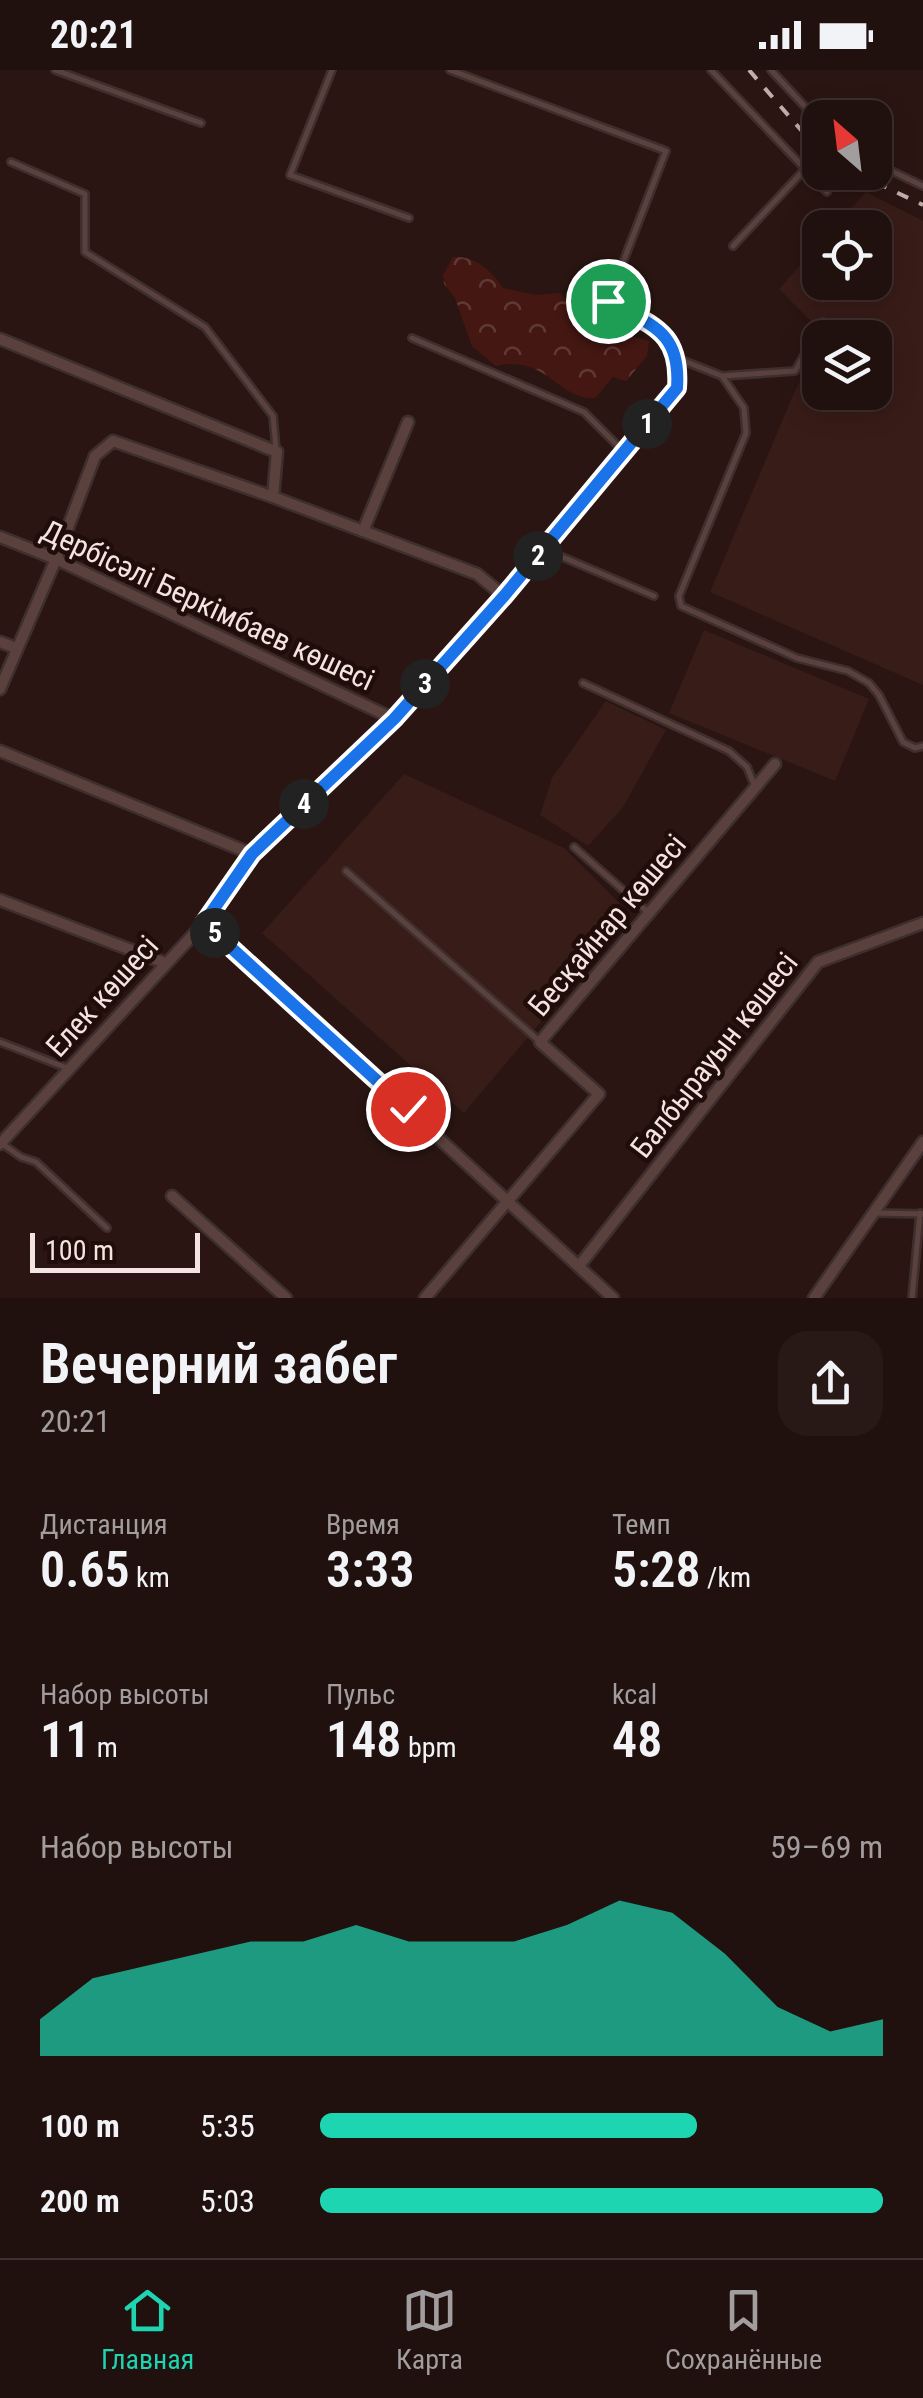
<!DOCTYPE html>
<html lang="ru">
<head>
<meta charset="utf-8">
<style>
  :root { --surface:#20100e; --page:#281917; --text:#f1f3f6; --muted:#a29d9e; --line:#3d302e; --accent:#1dd5b1 }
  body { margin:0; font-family:"Roboto Condensed",sans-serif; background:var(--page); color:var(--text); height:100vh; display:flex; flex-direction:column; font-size:38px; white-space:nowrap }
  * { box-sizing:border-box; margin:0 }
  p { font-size:32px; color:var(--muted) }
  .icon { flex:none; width:55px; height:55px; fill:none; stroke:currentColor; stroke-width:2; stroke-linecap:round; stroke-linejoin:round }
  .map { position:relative; height:1228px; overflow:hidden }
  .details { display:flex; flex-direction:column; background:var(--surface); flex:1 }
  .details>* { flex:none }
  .needle { width:65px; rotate:332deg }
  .tools { position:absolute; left:802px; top:30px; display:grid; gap:20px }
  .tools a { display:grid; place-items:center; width:90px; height:90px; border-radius:20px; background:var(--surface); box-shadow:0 5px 25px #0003,0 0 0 2px var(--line); font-size:50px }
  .scale { position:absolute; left:30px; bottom:25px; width:170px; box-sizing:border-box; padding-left:10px; border:5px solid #f3e3e1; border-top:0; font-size:28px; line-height:35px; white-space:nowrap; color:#f3e3e1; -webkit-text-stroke:8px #200c09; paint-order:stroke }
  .pin { position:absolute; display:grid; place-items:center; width:85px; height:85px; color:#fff; margin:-42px; border:5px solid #fff; border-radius:50%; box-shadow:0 2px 10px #0007 }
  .km { position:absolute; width:50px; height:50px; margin:-25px; border-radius:50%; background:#222; color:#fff; font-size:28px; line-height:50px; text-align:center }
  .round { display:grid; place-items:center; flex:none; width:105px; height:105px; border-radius:30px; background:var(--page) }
  .summary { display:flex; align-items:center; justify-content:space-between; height:170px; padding:0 40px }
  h1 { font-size:55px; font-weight:600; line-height:75px }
  .figures { display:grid; grid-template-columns:repeat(3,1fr); gap:15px; height:170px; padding:10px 40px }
  .figures div { display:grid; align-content:center }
  .figures b { font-size:50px; font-weight:600 }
  .figures small { font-size:28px; font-weight:400 }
  .figures p { font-size:28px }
  .chart { height:280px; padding:20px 40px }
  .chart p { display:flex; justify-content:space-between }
  .chart svg { width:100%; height:180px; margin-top:10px; fill:var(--accent); opacity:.7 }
  ul { padding:0 40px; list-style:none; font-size:32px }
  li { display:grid; grid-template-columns:160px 120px 1fr; align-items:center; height:75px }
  li i { height:25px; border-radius:12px; background:var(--accent) }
  .status { display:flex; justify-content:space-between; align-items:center; height:70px; padding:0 50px; background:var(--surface); direction:ltr }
  .status svg { height:28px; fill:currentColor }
  .menu { display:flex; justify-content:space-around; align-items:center; height:140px; border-top:2px solid var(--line); background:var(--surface); font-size:28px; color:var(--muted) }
  .menu a { display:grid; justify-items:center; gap:5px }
  .menu .selected { color:var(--accent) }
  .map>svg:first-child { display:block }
  .built { fill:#381c18 }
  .forest { fill:url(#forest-crowns) }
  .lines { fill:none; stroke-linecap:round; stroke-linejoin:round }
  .service-casing { stroke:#3e2f2e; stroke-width:10 }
  .minor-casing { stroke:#3e2f2e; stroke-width:15 }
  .service { stroke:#5a413d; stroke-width:5 }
  .minor { stroke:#5a413d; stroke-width:10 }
  .rail { stroke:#bfaeac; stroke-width:4; stroke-dasharray:12 12; stroke-linecap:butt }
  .route-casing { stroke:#fff; stroke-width:20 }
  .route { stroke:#1a73e8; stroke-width:12 }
  .labels { text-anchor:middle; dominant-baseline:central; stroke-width:9; stroke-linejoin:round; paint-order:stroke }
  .street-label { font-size:30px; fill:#f3e3e1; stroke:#200c09 }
</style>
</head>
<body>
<div class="status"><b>20:21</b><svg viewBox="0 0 49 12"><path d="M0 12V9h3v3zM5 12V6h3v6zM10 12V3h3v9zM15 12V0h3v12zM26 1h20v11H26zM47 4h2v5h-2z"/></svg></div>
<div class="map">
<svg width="923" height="1228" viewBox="0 0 923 1228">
  <defs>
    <pattern id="forest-crowns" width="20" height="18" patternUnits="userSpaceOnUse" patternTransform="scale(2.5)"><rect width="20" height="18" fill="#441712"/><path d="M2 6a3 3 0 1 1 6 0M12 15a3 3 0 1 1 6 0" fill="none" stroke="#5f3934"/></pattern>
  </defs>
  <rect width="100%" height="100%" fill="#2a1512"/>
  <!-- built -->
  <g class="built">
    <path d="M866,122L923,151V615L710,522L794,323L820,271V322H875V268L822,267L825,260L812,252L779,219L820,173V212H875V158L834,157Z"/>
    <path d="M704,560L869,629L835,711L669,643Z"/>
    <path d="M606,631L666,660L623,737L588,776L540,745L552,708Z"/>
    <path d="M404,704L564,778L631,845L464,1043L262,863Z"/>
  </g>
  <!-- forest -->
  <path class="forest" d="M453,187C475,186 491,200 503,218L535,225L560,223L570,233L584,236L602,258L649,271L647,286L626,311L613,307L595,328C556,329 547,284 496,296L472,276L455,228L444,214L443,205Z"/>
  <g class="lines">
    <!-- service casing -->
    <g class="service-casing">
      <g id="service">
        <path d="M55,0L201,53"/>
        <path d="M332,0L290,105L409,148"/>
        <path d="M450,0L666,81L608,231C652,256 681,261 677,318"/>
        <path d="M711,0L827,122"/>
        <path d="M771,0L820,53"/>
        <path d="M11,92L85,124V182L205,257L273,346L276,379"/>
        <path d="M875,93L923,116"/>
        <path d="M733,176L805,99"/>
        <path d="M412,268L584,342L623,381"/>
        <path d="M679,289L722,306L795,301L823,252"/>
        <path d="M722,306L744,338L746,363L679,526L681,536L797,588L848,601L869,613L879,625L903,672L915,678L923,676"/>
        <path d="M546,480L654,526"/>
        <path d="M583,613L729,681L747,697L754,714"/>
        <path d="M574,777L649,843"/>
        <path d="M346,801L538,970"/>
        <path d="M0,972L67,998"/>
        <path d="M1,1073L21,1087L36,1092L107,1158"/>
        <path d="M877,1143L923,1144"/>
        <path d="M912,1228L920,1143"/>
      </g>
    </g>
    <!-- minor casing -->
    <g class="minor-casing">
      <g id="minor">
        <path d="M0,269L277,382L273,427"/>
        <path d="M363,461L408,352"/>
        <path d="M0,467L56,489L394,649"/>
        <path d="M0,572L16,578"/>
        <path d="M0,619L56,489L95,386L113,371L273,427L477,504L504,526"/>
        <path d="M0,681L252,784"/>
        <path d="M0,830L165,893"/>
        <path d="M204,853L613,1228"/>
        <path d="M0,1074L204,853L252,784L394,649L504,526L677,318"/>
        <path d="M172,1126L286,1228"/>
        <path d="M579,1196L818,892L923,853"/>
        <path d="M425,1228L599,1024L540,972L775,694"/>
        <path d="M814,1228L923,1072"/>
      </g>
    </g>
    <!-- service -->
    <use href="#service" class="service"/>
    <!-- minor -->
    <use href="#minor" class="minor"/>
    <!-- rail -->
    <g class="rail">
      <path d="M749,0L820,82"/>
      <path d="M854,102L923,135"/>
    </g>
  </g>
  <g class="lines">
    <!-- route casing -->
    <g class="route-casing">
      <path id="route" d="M408,1039L204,853L252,784L394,649L504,526L677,318C681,261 652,256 608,231"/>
    </g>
    <!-- route -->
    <use href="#route" class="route"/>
  </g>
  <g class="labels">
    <!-- street labels -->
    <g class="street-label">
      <text transform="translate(208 535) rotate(25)">Дербісәлі Беркімбаев көшесі</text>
      <text transform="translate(607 855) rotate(-50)">Бесқайнар көшесі</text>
      <text transform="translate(102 926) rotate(-48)">Елек көшесі</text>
      <text transform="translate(714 985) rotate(-52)">Балбырауын көшесі</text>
    </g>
  </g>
</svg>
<div class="tools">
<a><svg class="needle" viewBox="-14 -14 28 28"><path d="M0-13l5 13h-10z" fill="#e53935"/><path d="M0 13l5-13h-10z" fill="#a29d9e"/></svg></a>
<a><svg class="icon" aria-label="locate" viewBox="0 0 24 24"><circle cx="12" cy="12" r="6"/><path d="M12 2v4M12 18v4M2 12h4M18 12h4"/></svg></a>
<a><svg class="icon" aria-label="layers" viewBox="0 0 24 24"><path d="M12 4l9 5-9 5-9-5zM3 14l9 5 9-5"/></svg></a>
</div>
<div class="scale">100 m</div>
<div class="pin" style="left:608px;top:231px;background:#1e9e55"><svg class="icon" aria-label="arrive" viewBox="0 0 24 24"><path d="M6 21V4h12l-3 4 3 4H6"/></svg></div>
<div class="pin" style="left:408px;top:1039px;background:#d93025"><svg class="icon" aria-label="check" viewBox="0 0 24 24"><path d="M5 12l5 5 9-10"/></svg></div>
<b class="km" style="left:647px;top:354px">1</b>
<b class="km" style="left:538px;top:486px">2</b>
<b class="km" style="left:425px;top:614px">3</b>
<b class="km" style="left:304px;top:734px">4</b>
<b class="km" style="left:215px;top:863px">5</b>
</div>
<section class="details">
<div class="summary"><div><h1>Вечерний забег</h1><p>20:21</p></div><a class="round"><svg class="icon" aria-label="share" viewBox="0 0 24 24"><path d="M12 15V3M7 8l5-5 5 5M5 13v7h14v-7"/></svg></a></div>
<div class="figures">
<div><p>Дистанция</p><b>0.65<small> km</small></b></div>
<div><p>Время</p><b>3:33</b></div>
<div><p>Темп</p><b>5:28<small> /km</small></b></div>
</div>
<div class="figures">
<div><p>Набор высоты</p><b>11<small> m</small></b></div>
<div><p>Пульс</p><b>148<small> bpm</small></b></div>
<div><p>kcal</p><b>48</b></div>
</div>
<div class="chart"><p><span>Набор высоты</span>59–69 m</p>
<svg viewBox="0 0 160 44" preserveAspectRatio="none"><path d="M0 44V35L10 25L20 22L30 19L40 16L50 16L60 12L70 16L80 16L90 16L100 12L110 6L120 9L130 19L140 32L150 38L160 35V44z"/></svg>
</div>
<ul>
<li><b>100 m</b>5:35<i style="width:67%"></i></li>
<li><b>200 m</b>5:03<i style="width:100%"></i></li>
</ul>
</section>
<nav class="menu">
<a class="selected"><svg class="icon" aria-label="home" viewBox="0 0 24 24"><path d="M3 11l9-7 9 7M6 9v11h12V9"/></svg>Главная</a>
<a><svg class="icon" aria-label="map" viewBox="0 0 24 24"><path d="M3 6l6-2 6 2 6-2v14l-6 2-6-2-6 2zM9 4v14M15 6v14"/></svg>Карта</a>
<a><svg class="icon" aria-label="saved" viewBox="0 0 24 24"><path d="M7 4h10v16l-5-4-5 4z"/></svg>Сохранённые</a>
</nav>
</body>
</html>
